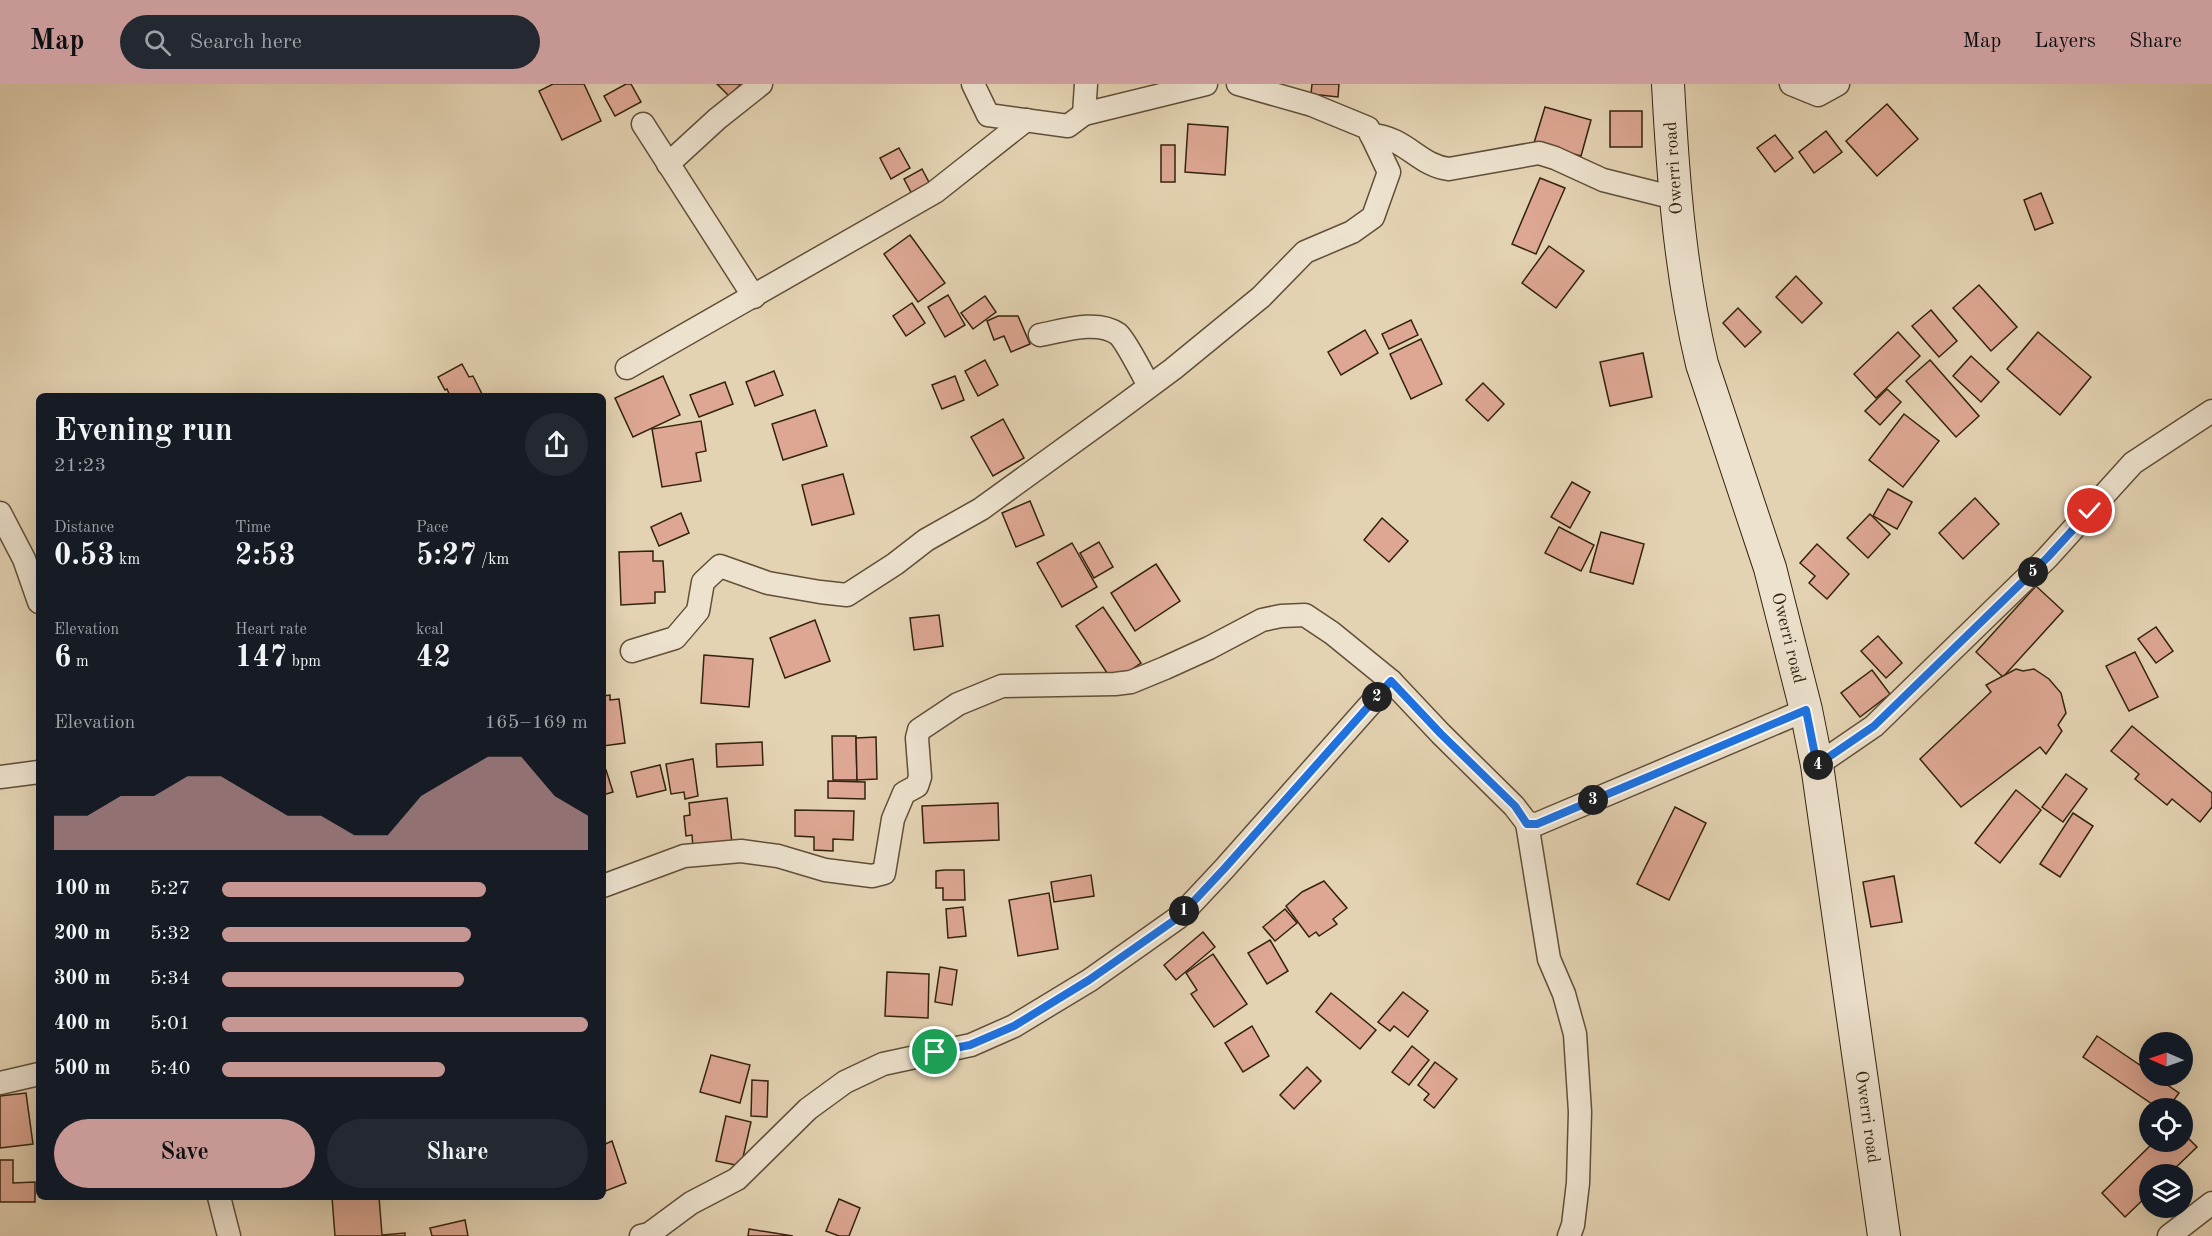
<!DOCTYPE html>
<html lang="en">
<head>
<meta charset="utf-8">
<style>
  :root { --surface:#171b24; --page:#242831; --text:#f1f3f6; --muted:#9ea1a6; --accent:#c59692 }
  body { margin:0; font-family:"Old Standard TT",serif; background:var(--page); color:var(--text); height:100vh; display:flex; flex-direction:column; font-size:22px; white-space:nowrap }
  * { box-sizing:border-box; margin:0 }
  p { font-size:20px; color:var(--muted) }
  .icon { flex:none; width:33px; height:33px; fill:none; stroke:currentColor; stroke-width:2; stroke-linecap:round; stroke-linejoin:round }
  .map { position:relative; flex:1; overflow:hidden }
  .sheet { position:absolute; left:36px; top:309px; width:570px; height:807px; display:flex; flex-direction:column; background:var(--surface); border-radius:9px; box-shadow:0 6px 24px #0002 }
  .sheet>* { flex:none }
  .needle { width:39px; rotate:272deg }
  .buttons { position:absolute; left:2139px; top:948px; display:grid; gap:12px }
  .buttons a { display:grid; place-items:center; width:54px; height:54px; border-radius:50%; background:var(--surface); box-shadow:0 6px 24px #0002; font-size:30px }
  .pin { position:absolute; display:grid; place-items:center; width:51px; height:51px; color:#fff; margin:-26px; border:3px solid #fff; border-radius:50%; box-shadow:0 2px 6px #0007 }
  .km { position:absolute; width:30px; height:30px; margin:-15px; border-radius:50%; background:#222; color:#fff; font-size:16px; line-height:30px; text-align:center }
  .round { display:grid; place-items:center; flex:none; width:63px; height:63px; border-radius:32px; background:var(--page) }
  .summary { display:flex; align-items:center; justify-content:space-between; height:102px; padding:0 18px }
  h1 { font-size:33px; font-weight:700; line-height:45px }
  .figures { display:grid; grid-template-columns:repeat(3,1fr); gap:9px; height:102px; padding:6px 18px }
  .figures div { display:grid; align-content:center }
  .figures b { font-size:30px; font-weight:700 }
  .figures small { font-size:16px; font-weight:400 }
  .figures p { font-size:16px }
  .chart { height:168px; padding:12px 18px }
  .chart p { display:flex; justify-content:space-between }
  .chart svg { width:100%; height:108px; margin-top:6px; fill:var(--accent); opacity:.7 }
  .button { display:flex; gap:12px; margin-top:auto; padding:12px 18px }
  .button a { flex:1; height:69px; border-radius:36px; background:var(--accent); color:#111; font-size:24px; font-weight:700; line-height:69px; text-align:center }
  .button a+a { background:var(--page); color:var(--text) }
  ul { padding:0 18px; list-style:none; font-size:20px }
  li { display:grid; grid-template-columns:96px 72px 1fr; align-items:center; height:45px }
  li i { height:15px; border-radius:8px; background:var(--accent) }
  header { display:flex; align-items:center; gap:36px; box-sizing:border-box; height:84px; padding:0 30px; background:var(--accent); color:#111 }
  header strong { font-size:28px }
  nav { display:flex; gap:33px; margin-inline-start:auto; font-size:21px }
  .search { width:420px; height:54px; background:var(--page); display:flex; align-items:center; gap:15px; box-sizing:border-box; padding:0 21px; border-radius:33px; color:var(--muted); font-size:22px }
  .map>svg:first-child { display:block }
  .building { fill:#dda793; stroke:#35230f; stroke-width:1.5 }
  .lines { fill:none; stroke-linecap:round; stroke-linejoin:round }
  .street-casing { stroke:#614f38; stroke-width:25 }
  .secondary-casing { stroke:#35230f; stroke-width:34 }
  .street { stroke:#ede2ce; stroke-width:22 }
  .secondary { stroke:#ede2ce; stroke-width:32 }
  .route-casing { stroke:#fff; stroke-width:12 }
  .route { stroke:#1a73e8; stroke-width:8 }
  .labels { text-anchor:middle; dominant-baseline:central; stroke-width:4.5; stroke-linejoin:round; paint-order:stroke }
  .street-label { font-size:18px; fill:#35230f; stroke:#ede2ce }
</style>
</head>
<body>
<header>
<strong>Map</strong>
<div class="search"><svg class="icon" aria-label="search" viewBox="0 0 24 24"><circle cx="10" cy="10" r="6"/><path d="M15 15l6 6"/></svg>Search here</div>
<nav><a>Map</a><a>Layers</a><a>Share</a></nav>
</header>
<div class="map">
<svg width="2212" height="1152" viewBox="0 0 2212 1152">
  <rect width="100%" height="100%" fill="#e4d3b3"/>
  <filter id="stains"><feTurbulence type="fractalNoise" baseFrequency=".00333" numOctaves="4"/><feColorMatrix values="0 0 0 0 .2 0 0 0 0 .09 0 0 0 0 .02 0 0 0 .5 -.17"/></filter>
  <radialGradient id="worn" r=".72"><stop offset=".6" stop-color="#630" stop-opacity="0"/><stop offset="1" stop-color="#630" stop-opacity=".3"/></radialGradient>
  <!-- building -->
  <g class="building">
    <path d="M553,0H584L601,37L562,56L539,7Z"/>
    <path d="M626,0H631L641,18L615,32L604,12Z"/>
    <path d="M717,0H741L729,12Z"/>
    <path d="M1312,0H1339L1338,13L1311,10Z"/>
    <path d="M1887,20L1918,55L1877,92L1846,57Z"/>
    <path d="M1545,23L1591,36L1581,72L1534,59Z"/>
    <rect x="1610" y="27" width="32" height="36"/>
    <path d="M1188,40L1228,43L1225,91L1185,88Z"/>
    <path d="M1826,47L1842,68L1814,89L1799,68Z"/>
    <path d="M1775,51L1793,74L1775,88L1757,64Z"/>
    <rect x="1161" y="61" width="14" height="37"/>
    <path d="M899,64L910,84L891,95L880,74Z"/>
    <path d="M922,85L932,104L914,114L904,95Z"/>
    <path d="M1540,94L1565,104L1536,170L1512,160Z"/>
    <path d="M2041,109L2053,139L2035,146L2024,116Z"/>
    <path d="M910,151L945,199L918,218L884,170Z"/>
    <path d="M1549,162L1584,187L1556,224L1522,199Z"/>
    <path d="M1796,192L1822,219L1802,239L1776,213Z"/>
    <path d="M1979,201L2017,243L1991,267L1953,224Z"/>
    <path d="M948,211L965,241L945,253L928,223Z"/>
    <path d="M985,212L996,228L973,245L961,229Z"/>
    <path d="M912,219L925,239L906,252L893,232Z"/>
    <path d="M1738,224L1761,248L1745,263L1723,239Z"/>
    <path d="M1931,226L1957,257L1939,273L1912,242Z"/>
    <path d="M998,232H1018L1030,260L1011,268L1004,252L994,256L987,237Z"/>
    <path d="M1411,236L1418,251L1389,265L1382,250Z"/>
    <path d="M1365,246L1378,269L1341,291L1328,268Z"/>
    <path d="M1898,248L1920,272L1876,314L1854,290Z"/>
    <path d="M2038,248L2091,293L2060,331L2007,285Z"/>
    <path d="M1421,255L1442,300L1411,315L1390,270Z"/>
    <path d="M1643,269L1652,313L1610,322L1600,278Z"/>
    <path d="M1971,272L1999,298L1981,318L1953,292Z"/>
    <path d="M985,276L998,301L978,312L965,287Z"/>
    <path d="M1930,276L1979,332L1956,353L1906,297Z"/>
    <path d="M462,280L469,293L473,292L483,312H450L447,305L445,306L438,293Z"/>
    <path d="M774,287L783,311L755,322L746,298Z"/>
    <path d="M663,292L680,331L633,353L615,314Z"/>
    <path d="M955,292L964,316L942,325L932,301Z"/>
    <path d="M725,298L733,320L699,333L690,311Z"/>
    <path d="M1483,299L1504,320L1488,337L1466,316Z"/>
    <path d="M1887,305L1901,318L1880,341L1865,327Z"/>
    <path d="M815,326L827,362L783,376L772,340Z"/>
    <path d="M1904,330L1939,357L1903,403L1869,376Z"/>
    <path d="M1003,335L1024,374L993,392L971,353Z"/>
    <path d="M701,337L706,367L696,369L701,397L662,403L652,345Z"/>
    <path d="M843,390L854,430L812,441L802,401Z"/>
    <path d="M1572,398L1590,408L1570,444L1551,433Z"/>
    <path d="M1888,405L1912,418L1897,445L1873,432Z"/>
    <path d="M1975,414L1999,440L1963,475L1939,449Z"/>
    <path d="M1030,417L1044,451L1016,463L1002,429Z"/>
    <path d="M681,429L689,449L659,462L651,443Z"/>
    <path d="M1870,430L1890,450L1868,474L1847,454Z"/>
    <path d="M1382,434L1408,457L1389,478L1364,456Z"/>
    <path d="M1559,443L1594,461L1581,487L1545,469Z"/>
    <path d="M1601,448L1644,460L1633,500L1590,488Z"/>
    <path d="M1099,458L1113,483L1094,494L1080,469Z"/>
    <path d="M1072,459L1097,503L1062,523L1037,479Z"/>
    <path d="M1817,460L1849,490L1827,515L1809,499L1815,492L1800,479Z"/>
    <path d="M653,467V477H663L665,508H655V519L621,521L619,468Z"/>
    <path d="M1156,480L1180,517L1135,547L1111,509Z"/>
    <path d="M2036,502L2063,527L2003,593L1976,568Z"/>
    <path d="M1103,523L1141,579L1113,598L1076,542Z"/>
    <path d="M939,531L943,562L914,566L910,534Z"/>
    <path d="M815,536L830,577L785,594L770,554Z"/>
    <path d="M2156,543L2173,567L2156,579L2138,555Z"/>
    <path d="M1878,552L1902,579L1886,594L1861,567Z"/>
    <path d="M2135,568L2158,613L2129,627L2106,582Z"/>
    <path d="M704,571L753,575L749,623L701,619Z"/>
    <path d="M2016,585L2023,587L2034,585L2049,595L2061,609L2066,629L2058,641L2062,647L2046,670L2040,663L1961,723L1920,675L1991,608L1986,601Z"/>
    <path d="M1872,586L1890,610L1860,633L1841,609Z"/>
    <path d="M610,611V616L619,615L625,659L603,662V612Z"/>
    <path d="M2132,642L2212,709V723L2200,738L2172,715L2167,721L2135,695L2139,690L2111,667Z"/>
    <path d="M832,652H856L857,696H833Z"/>
    <path d="M876,653L877,695L857,696L856,654Z"/>
    <path d="M762,658L763,681L717,683L716,660Z"/>
    <path d="M693,675L698,712L685,715L684,708L671,710L666,680Z"/>
    <path d="M660,681L666,706L637,713L631,688Z"/>
    <path d="M606,686L613,708L603,711V687Z"/>
    <path d="M2066,690L2087,705L2063,738L2042,723Z"/>
    <path d="M828,697L865,698V715L828,714Z"/>
    <path d="M2016,706L2041,726L2000,779L1975,759Z"/>
    <path d="M727,714L732,759L693,764L692,751L686,752L684,732L690,731L689,719Z"/>
    <path d="M998,719L999,756L924,759L922,722Z"/>
    <path d="M1675,723L1706,739L1669,816L1637,800Z"/>
    <path d="M795,726L854,727L853,756L833,755V767L814,766V753L795,752Z"/>
    <path d="M2073,729L2093,742L2060,793L2040,780Z"/>
    <path d="M944,786H964L965,816H943V804H936V787Z"/>
    <path d="M1091,791L1094,812L1054,818L1051,798Z"/>
    <path d="M1894,792L1902,838L1871,843L1863,798Z"/>
    <path d="M1324,797L1347,824L1333,835L1337,840L1319,852L1316,848L1309,853L1286,822L1302,808Z"/>
    <path d="M1049,809L1058,865L1018,872L1009,816Z"/>
    <path d="M963,823L966,852L948,854L946,825Z"/>
    <path d="M1285,825L1297,839L1275,857L1263,843Z"/>
    <path d="M1203,848L1215,863L1176,896L1164,881Z"/>
    <path d="M1270,856L1288,887L1267,900L1248,869Z"/>
    <path d="M1213,870L1247,920L1214,943L1191,910L1197,906L1186,889Z"/>
    <path d="M940,883L957,886L952,921L935,918Z"/>
    <path d="M887,888L929,890L928,934L885,932Z"/>
    <path d="M1403,908L1428,927L1408,953L1394,942L1390,947L1378,938Z"/>
    <path d="M1331,909L1376,946L1360,965L1316,928Z"/>
    <path d="M1252,942L1269,972L1243,988L1225,959Z"/>
    <path d="M2097,952L2150,988V992H2154L2179,1009L2168,1024H2158L2083,973Z"/>
    <path d="M1412,962L1429,976L1409,1001L1392,988Z"/>
    <path d="M711,971L750,981L740,1019L700,1008Z"/>
    <path d="M1435,978L1457,995L1434,1024L1424,1016L1429,1010L1418,1001Z"/>
    <path d="M1307,983L1321,997L1294,1025L1280,1011Z"/>
    <path d="M752,996L768,997L767,1033L751,1032Z"/>
    <path d="M26,1009L33,1060L0,1064V1012Z"/>
    <path d="M726,1032L751,1038L741,1082L716,1077Z"/>
    <path d="M2182,1048L2197,1063L2169,1090H2150V1109L2125,1133L2102,1109L2154,1058H2182Z"/>
    <path d="M612,1057L626,1099L603,1108V1061Z"/>
    <path d="M0,1076H13V1099L35,1098V1118H0Z"/>
    <path d="M332,1113H379L382,1151L405,1149V1152H335Z"/>
    <path d="M839,1115L860,1124L849,1152H839L826,1147Z"/>
    <path d="M465,1136L468,1152H432L430,1144Z"/>
    <path d="M749,1145L793,1152H748Z"/>
  </g>
  <g class="lines">
    <!-- street casing -->
    <g class="street-casing">
      <g id="street">
        <path d="M973,0L988,31L1068,42L1084,30L1086,0"/>
        <path d="M1791,0L1818,11L1838,0"/>
        <path d="M1084,30L1206,0"/>
        <path d="M643,40L754,213"/>
        <path d="M1371,51C1406,53 1419,82 1449,85L1539,69L1555,74L1603,96L1675,114"/>
        <path d="M668,80L717,35L761,0"/>
        <path d="M1040,251C1062,247 1097,235 1118,250C1126,257 1143,291 1149,302"/>
        <path d="M627,284L935,108L1026,36"/>
        <path d="M0,429L24,475L39,518"/>
        <path d="M632,567L675,554L698,527L703,498L720,482L768,499L820,508L847,511L895,480L926,456L981,425L1115,328L1173,285L1261,213L1305,168L1352,148L1373,133L1389,88L1368,44L1312,21L1238,0"/>
        <path d="M1817,681L1874,642L2047,474L2133,379L2212,327"/>
        <path d="M0,693L39,688"/>
        <path d="M1527,739L1549,875L1564,910L1575,950L1580,1028L1578,1099L1573,1141L1569,1152"/>
        <path d="M603,802L684,772L741,767L778,772L825,786L872,792L884,789L893,735L904,709L917,702L920,693L917,654L919,646L958,620L1002,602L1115,600L1131,598L1165,584L1209,564L1262,536L1281,532L1305,531L1332,549L1391,597"/>
        <path d="M0,999L39,990"/>
        <path d="M219,1113L229,1152"/>
        <path d="M641,1152L649,1150L691,1119L737,1095L808,1025L845,998L883,980L971,961L1014,942L1090,896L1179,833L1224,785L1391,597L1441,650L1514,722L1527,739L1537,740L1806,626"/>
        <path d="M2169,1152L2212,1119"/>
      </g>
    </g>
    <!-- secondary casing -->
    <g class="secondary-casing">
      <path id="secondary" d="M1668,0C1673,94 1680,188 1702,280L1770,484L1806,626L1817,681L1884,1152"/>
    </g>
    <!-- street -->
    <use href="#street" class="street"/>
    <!-- secondary -->
    <use href="#secondary" class="secondary"/>
  </g>
  <g class="lines">
    <!-- route casing -->
    <g class="route-casing">
      <path id="route" d="M935,968L970,961L1014,942L1089,896L1179,833L1224,785L1391,597L1441,650L1515,722L1527,740H1537L1806,626L1817,681L1874,642L2047,474L2090,427"/>
    </g>
    <!-- route -->
    <use href="#route" class="route"/>
  </g>
  <g class="labels">
    <!-- street labels -->
    <g class="street-label">
      <text transform="translate(1674 84) rotate(-94)">Owerri road</text>
      <text transform="translate(1788 554) rotate(76)">Owerri road</text>
      <text transform="translate(1867 1033) rotate(82)">Owerri road</text>
    </g>
  </g>
  <rect width="100%" height="100%" filter="url(#stains)"/>
  <rect width="100%" height="100%" fill="url(#worn)"/>
</svg>
<div class="buttons">
<a><svg class="needle" viewBox="-14 -14 28 28"><path d="M0-13l5 13h-10z" fill="#e53935"/><path d="M0 13l5-13h-10z" fill="#9ea1a6"/></svg></a>
<a><svg class="icon" aria-label="locate" viewBox="0 0 24 24"><circle cx="12" cy="12" r="6"/><path d="M12 2v4M12 18v4M2 12h4M18 12h4"/></svg></a>
<a><svg class="icon" aria-label="layers" viewBox="0 0 24 24"><path d="M12 4l9 5-9 5-9-5zM3 14l9 5 9-5"/></svg></a>
</div>
<div class="pin" style="left:935px;top:968px;background:#1e9e55"><svg class="icon" aria-label="arrive" viewBox="0 0 24 24"><path d="M6 21V4h12l-3 4 3 4H6"/></svg></div>
<div class="pin" style="left:2090px;top:427px;background:#d93025"><svg class="icon" aria-label="check" viewBox="0 0 24 24"><path d="M5 12l5 5 9-10"/></svg></div>
<b class="km" style="left:1184px;top:827px">1</b>
<b class="km" style="left:1377px;top:613px">2</b>
<b class="km" style="left:1593px;top:716px">3</b>
<b class="km" style="left:1818px;top:681px">4</b>
<b class="km" style="left:2033px;top:488px">5</b>
<section class="sheet">
<div class="summary"><div><h1>Evening run</h1><p>21:23</p></div><a class="round"><svg class="icon" aria-label="share" viewBox="0 0 24 24"><path d="M12 15V3M7 8l5-5 5 5M5 13v7h14v-7"/></svg></a></div>
<div class="figures">
<div><p>Distance</p><b>0.53<small> km</small></b></div>
<div><p>Time</p><b>2:53</b></div>
<div><p>Pace</p><b>5:27<small> /km</small></b></div>
</div>
<div class="figures">
<div><p>Elevation</p><b>6<small> m</small></b></div>
<div><p>Heart rate</p><b>147<small> bpm</small></b></div>
<div><p>kcal</p><b>42</b></div>
</div>
<div class="chart"><p><span>Elevation</span>165–169 m</p>
<svg viewBox="0 0 160 44" preserveAspectRatio="none"><path d="M0 44V30L10 30L20 22L30 22L40 14L50 14L60 22L70 30L80 30L90 38L100 38L110 22L120 14L130 6L140 6L150 22L160 30V44z"/></svg>
</div>
<ul>
<li><b>100 m</b>5:27<i style="width:72%"></i></li>
<li><b>200 m</b>5:32<i style="width:68%"></i></li>
<li><b>300 m</b>5:34<i style="width:66%"></i></li>
<li><b>400 m</b>5:01<i style="width:100%"></i></li>
<li><b>500 m</b>5:40<i style="width:61%"></i></li>
</ul>
<div class="button"><a>Save</a><a>Share</a></div>
</section>
</div>
</body>
</html>
